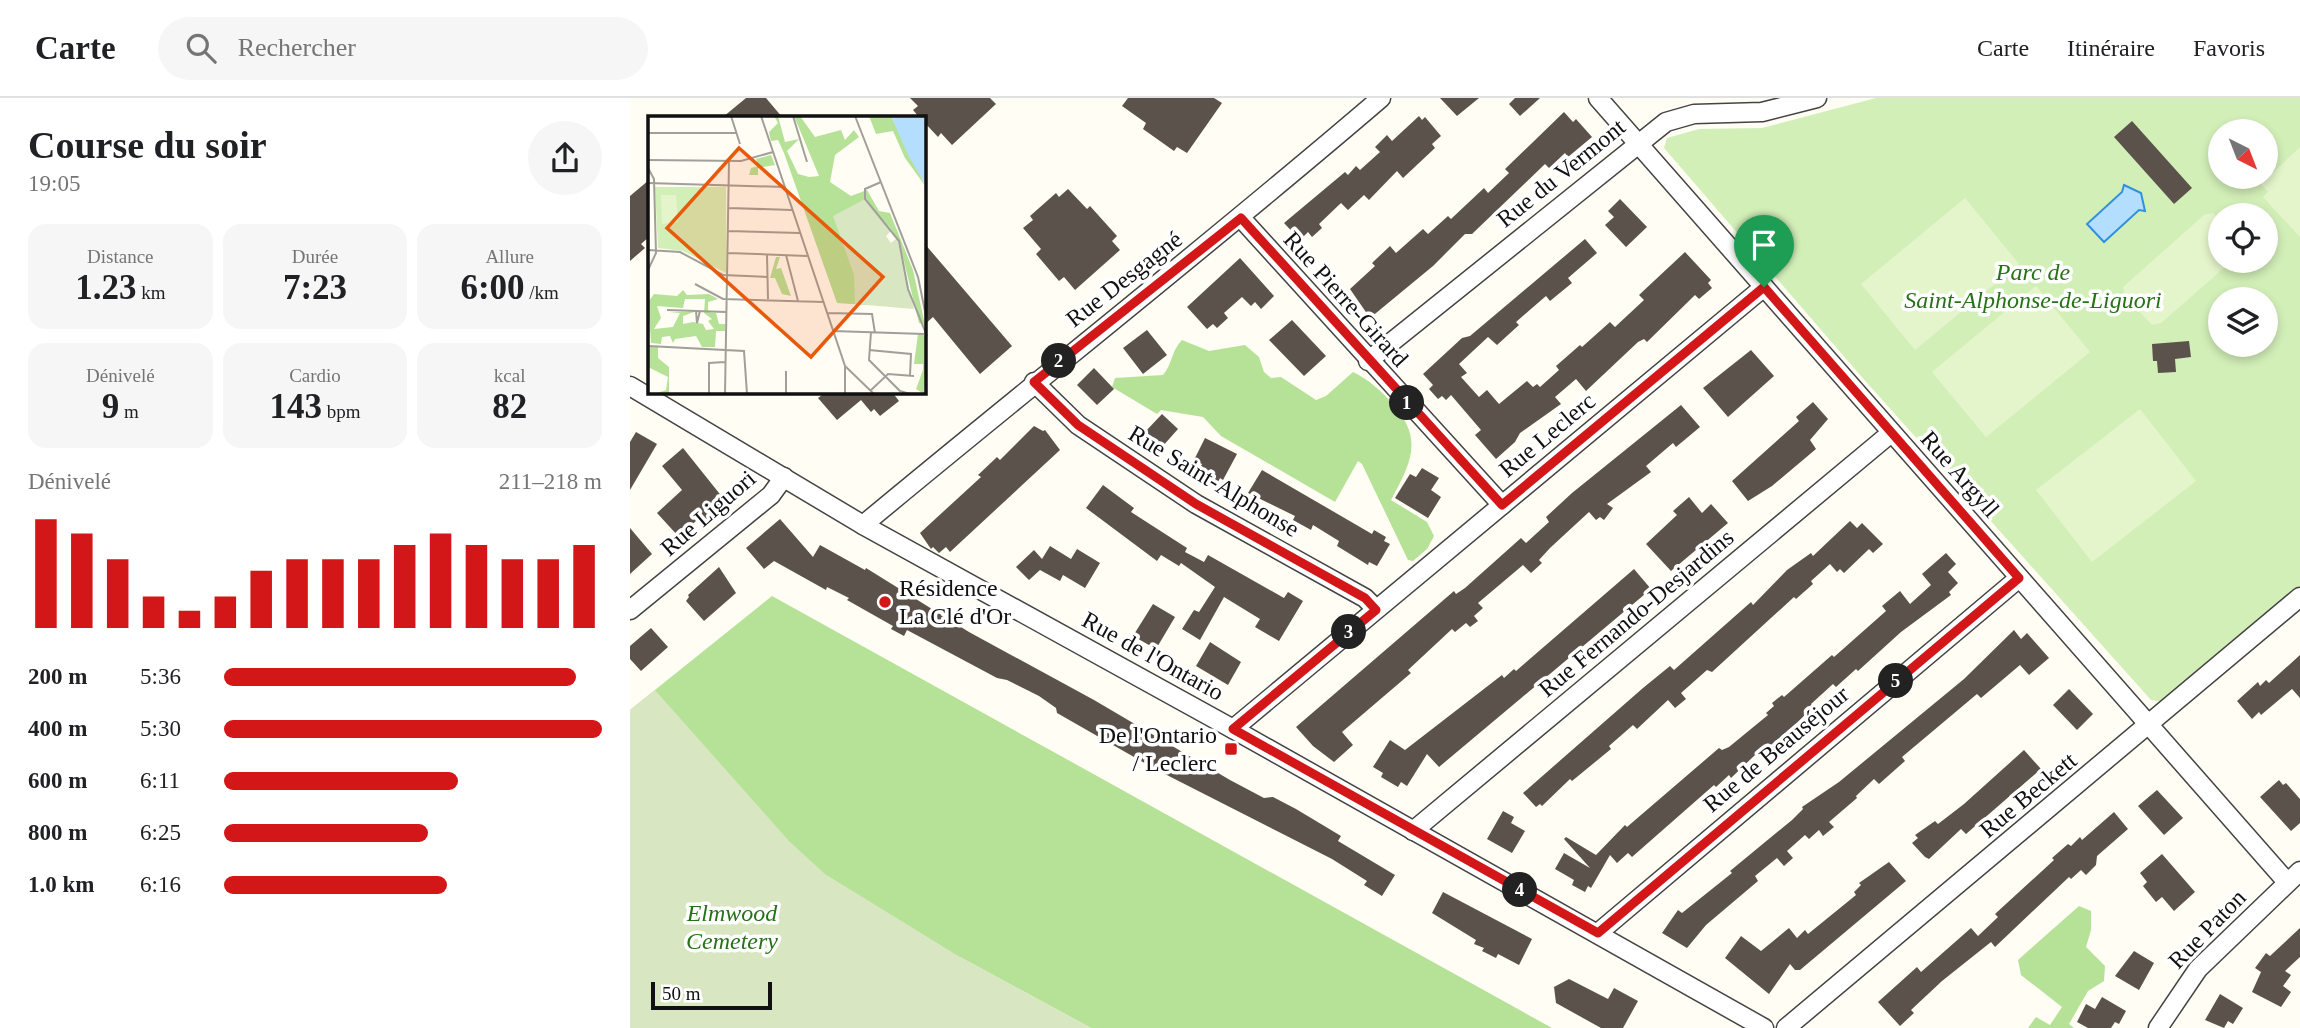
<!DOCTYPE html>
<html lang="fr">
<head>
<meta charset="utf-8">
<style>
  :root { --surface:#fff; --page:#f6f6f6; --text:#202124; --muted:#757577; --line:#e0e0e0; --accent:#d31719 }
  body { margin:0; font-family:"Times New Roman",serif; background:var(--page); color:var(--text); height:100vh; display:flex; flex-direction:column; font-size:26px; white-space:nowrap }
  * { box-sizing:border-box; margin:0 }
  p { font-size:23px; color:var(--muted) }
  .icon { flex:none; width:38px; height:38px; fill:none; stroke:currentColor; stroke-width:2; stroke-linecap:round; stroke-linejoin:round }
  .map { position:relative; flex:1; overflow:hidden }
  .details { display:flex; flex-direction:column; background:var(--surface); width:630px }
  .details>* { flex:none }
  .needle { width:46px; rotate:138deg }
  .tools { position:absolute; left:1578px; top:21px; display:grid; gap:14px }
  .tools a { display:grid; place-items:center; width:70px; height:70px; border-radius:50%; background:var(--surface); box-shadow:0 4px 10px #0003; font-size:35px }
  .scale { position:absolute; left:21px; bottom:18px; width:121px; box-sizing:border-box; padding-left:7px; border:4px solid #111; border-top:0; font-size:19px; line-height:24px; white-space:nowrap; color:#111; -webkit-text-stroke:5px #fff; paint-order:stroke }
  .pin { position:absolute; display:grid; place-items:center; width:60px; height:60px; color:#fff; margin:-72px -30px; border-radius:50% 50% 50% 0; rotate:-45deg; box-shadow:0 0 7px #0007 }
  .pin .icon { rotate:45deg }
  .km { position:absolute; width:35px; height:35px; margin:-18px; border-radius:50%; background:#222; color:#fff; font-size:19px; line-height:35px; text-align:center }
  .round { display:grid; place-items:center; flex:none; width:74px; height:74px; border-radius:37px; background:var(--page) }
  .headline { display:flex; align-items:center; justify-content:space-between; height:119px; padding:0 28px }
  h1 { font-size:38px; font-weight:700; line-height:52px }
  .metrics { display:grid; grid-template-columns:repeat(3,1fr); gap:10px; height:119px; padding:7px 28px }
  .metrics div { display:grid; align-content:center; border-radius:18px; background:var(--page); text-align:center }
  .metrics b { font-size:35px; font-weight:700 }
  .metrics small { font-size:19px; font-weight:400 }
  .metrics p { font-size:19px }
  .chart { height:196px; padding:14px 28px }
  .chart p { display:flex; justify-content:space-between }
  .chart svg { width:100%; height:126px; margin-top:7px; stroke:var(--accent); stroke-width:6 }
  ul { padding:0 28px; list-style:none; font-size:23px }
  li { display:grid; grid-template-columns:112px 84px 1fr; align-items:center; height:52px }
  li i { height:18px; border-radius:9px; background:var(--accent) }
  header { display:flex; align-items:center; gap:42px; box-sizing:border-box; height:98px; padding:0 35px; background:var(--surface); border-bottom:2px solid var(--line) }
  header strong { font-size:33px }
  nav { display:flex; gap:38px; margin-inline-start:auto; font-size:24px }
  .search { width:490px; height:63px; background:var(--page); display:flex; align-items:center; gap:18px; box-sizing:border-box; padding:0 24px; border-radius:38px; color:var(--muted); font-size:26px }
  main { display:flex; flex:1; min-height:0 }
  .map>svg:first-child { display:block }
  .green { fill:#d3efb8; fill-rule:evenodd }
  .forest { fill:#b5e296 }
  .cemetery { fill:#d8e6c1 }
  .pitch { fill:#e5f5cb }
  .water { fill:#b3defd; stroke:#3191dd; stroke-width:2 }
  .building { fill:#5b524c }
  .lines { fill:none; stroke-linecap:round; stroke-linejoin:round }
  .street-casing { stroke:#444; stroke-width:21 }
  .street { stroke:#fff; stroke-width:18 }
  .route-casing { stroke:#fff; stroke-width:14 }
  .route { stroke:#d31719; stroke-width:9 }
  .poi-dot { fill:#d31719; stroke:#fff; stroke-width:2.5 }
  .labels { text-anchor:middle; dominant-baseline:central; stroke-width:7; stroke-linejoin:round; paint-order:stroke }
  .street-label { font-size:24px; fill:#111; stroke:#fff }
  .park-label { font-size:24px; font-style:italic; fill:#277218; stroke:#fff }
  .poi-label { font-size:24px; fill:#111; stroke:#fff; text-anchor:start }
  .inset-road { fill:none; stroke:#a09f99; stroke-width:2 }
  .view { fill:#e8590c; fill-opacity:0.15; stroke:#e8590c; stroke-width:3.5 }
  .inset-edge { fill:none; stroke:#111; stroke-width:3.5 }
</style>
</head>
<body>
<header>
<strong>Carte</strong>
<div class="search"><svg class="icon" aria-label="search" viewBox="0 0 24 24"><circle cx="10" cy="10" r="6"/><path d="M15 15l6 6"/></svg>Rechercher</div>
<nav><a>Carte</a><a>Itinéraire</a><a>Favoris</a></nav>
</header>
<main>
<section class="details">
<div class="headline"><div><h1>Course du soir</h1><p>19:05</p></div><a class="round"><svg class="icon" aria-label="share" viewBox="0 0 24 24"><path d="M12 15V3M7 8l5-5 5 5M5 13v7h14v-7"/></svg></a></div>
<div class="metrics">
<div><p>Distance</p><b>1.23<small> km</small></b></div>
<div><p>Durée</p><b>7:23</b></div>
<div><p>Allure</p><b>6:00<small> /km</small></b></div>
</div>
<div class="metrics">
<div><p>Dénivelé</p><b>9<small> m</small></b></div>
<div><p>Cardio</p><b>143<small> bpm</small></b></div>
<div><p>kcal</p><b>82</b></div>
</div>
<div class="chart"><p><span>Dénivelé</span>211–218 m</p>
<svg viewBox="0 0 160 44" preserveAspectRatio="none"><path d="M5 44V6M15 44V11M25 44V20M35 44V33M45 44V38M55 44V33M65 44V24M75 44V20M85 44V20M95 44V20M105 44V15M115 44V11M125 44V15M135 44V20M145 44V20M155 44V15"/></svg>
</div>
<ul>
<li><b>200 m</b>5:36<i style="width:93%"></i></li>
<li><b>400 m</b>5:30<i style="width:100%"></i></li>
<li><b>600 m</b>6:11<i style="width:62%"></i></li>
<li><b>800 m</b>6:25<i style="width:54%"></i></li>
<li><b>1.0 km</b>6:16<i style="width:59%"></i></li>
</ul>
</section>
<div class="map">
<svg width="1670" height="930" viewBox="0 0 1670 930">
  <rect width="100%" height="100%" fill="#fffdf4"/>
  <!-- green -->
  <path class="green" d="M1246,0H1670V488L1533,604L1521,602L1230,277L1034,50L1037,40L1069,31L1132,30ZM1591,33H1636V79H1591ZM1591,117H1636V163H1591ZM1591,201H1636V247H1591Z"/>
  <!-- forest -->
  <g class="forest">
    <path d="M552,242L579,253L615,247L629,259L634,274L641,280L651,279L686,302L696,298L723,274C739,282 749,291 761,304C794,340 782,363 761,402L797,424L804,438L797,451L783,463L778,462L732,366L728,363L705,404L591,338L573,319L531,312L527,316L482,289L485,280L533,277C543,265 541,253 552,242Z"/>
    <path d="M142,498L922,930H461L330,859L311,895L0,612Z"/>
    <path d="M1449,808L1461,813V832L1456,849L1475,868L1474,883L1458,893L1439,926L1444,930H1398L1406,919L1420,927L1432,909L1391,877L1388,862Z"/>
  </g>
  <!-- cemetery -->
  <path class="cemetery" d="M25,592L159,743L195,776L330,859L461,930H0V612Z"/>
  <!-- pitch -->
  <g class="pitch">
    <path d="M1670,49V139L1633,99L1638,94L1631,86Z"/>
    <path d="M1335,100L1389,166L1285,252L1231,186Z"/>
    <path d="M1583,115L1591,122V163H1602L1531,225L1522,227L1495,198L1493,189L1574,117Z"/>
    <path d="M1406,188L1460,254L1356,339L1302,274Z"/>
    <path d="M1510,311L1566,383L1462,464L1406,392Z"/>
  </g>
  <!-- water -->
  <path class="water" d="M1494,87L1511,95L1515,113L1509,112L1474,144L1457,126L1492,94Z"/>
  <!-- building -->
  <g class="building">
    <path d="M116,0H136L152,19H93Z"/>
    <path d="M280,0H360L366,6L322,47L311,35L308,39L294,24V19H289L283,12L288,8Z"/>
    <path d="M498,0H584L592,5L557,55L547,49L544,53L513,31L516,25L492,8Z"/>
    <path d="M810,0H849L827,18Z"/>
    <path d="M885,0H910L890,18L879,6Z"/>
    <path d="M934,14L943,24L946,21L962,39L938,59L935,55L919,70L915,66L842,136H835L803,168L740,220L720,191L745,168L742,165L760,148L766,155L793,131L798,136L818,118L821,121L854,90L858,95L879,75L875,71Z"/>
    <path d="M789,18L792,22L795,19L811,38L802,46L805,50L773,80L767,73L739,102L734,97L718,112L711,105L689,126L692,130L682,139L678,134L670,142L654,125L715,74L718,77L726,68L730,72L750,54L745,49L757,37L762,43Z"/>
    <path d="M1502,23L1562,90L1544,106L1484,39Z"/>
    <path d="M19,82V139L11,146L15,150L0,163V98Z"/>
    <path d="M438,91L457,111L460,108L487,138L482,143L490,152L445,192L434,179L429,183L406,156L411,151L393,130L403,122L400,118L426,95L429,99Z"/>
    <path d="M990,101L1017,129L996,149L975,127L984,119L978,113Z"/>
    <path d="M955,141L967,155L938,180L942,185L920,203L916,198L886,224L889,227L867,247L858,239L829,266L837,275L831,279L849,299L857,292L869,306L897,283L903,289L907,286L910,289L929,272L926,268L950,247L952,249L980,224L985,229L1014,202L1009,197L1055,154L1081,182L1078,185L1082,190L1069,201L1065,197L1017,244L1014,241L1008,244L956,293L946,281L925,299L931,306L890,335L885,344L866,361L845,337L851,332L821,297L816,302L812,298L808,301L799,291L803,287L793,276L832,240L840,238Z"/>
    <path d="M294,145L382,248L350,276L303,219L294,227Z"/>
    <path d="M610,160L644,198L631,211L625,204L621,208L612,199L594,215L598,220L587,230L583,226L577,231L557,209Z"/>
    <path d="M662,222L696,258L674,278L639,242Z"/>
    <path d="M517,232L537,257L513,276L493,250Z"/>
    <path d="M1559,243L1561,259L1545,261L1546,274L1528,275L1527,263H1523L1522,246Z"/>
    <path d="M1121,252L1144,278L1098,319L1073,290Z"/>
    <path d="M464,270L484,291L467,307L447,287Z"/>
    <path d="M196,294H262L269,303L250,318L244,311L241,314L231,302L207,322L188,300Z"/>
    <path d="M1183,304L1198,321L1180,342L1186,351L1142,388L1118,403L1102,383L1169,323L1166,319Z"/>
    <path d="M1051,307L1070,329L1046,349L1043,345L1016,368L1021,374L977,406L983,410L974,422L970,419L966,422L959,414L920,450L909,462L912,465L901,475L893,467L848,505L853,510L844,518L848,523L840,529L836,525L825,534L822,531L778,572L781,575L712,634L723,647L704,664L683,648L666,629L824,493L826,496L835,490L891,440L896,445L919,424L916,419L942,395Z"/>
    <path d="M532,316L548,331L532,349L515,334Z"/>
    <path d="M404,328L413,333L415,332L430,352L320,454L316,449L309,455L303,449L301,451L290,435L351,379L348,377L367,359L370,362Z"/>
    <path d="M6,334L27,346L0,392V344Z"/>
    <path d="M575,340L607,356L593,382L590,380L588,384L568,374L572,366L564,362Z"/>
    <path d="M53,350L97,405L72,428L67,422L49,439L27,415L52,392L32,368Z"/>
    <path d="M792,370L809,380L801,392L811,399L798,420L765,400L780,376L786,379Z"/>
    <path d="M632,372L742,436L744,432L756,439L754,443L760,446L747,468L739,464L738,467L707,448L709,443L683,427L681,432L663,422L665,418L618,395Z"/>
    <path d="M473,387L504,410L501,414L557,450L555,454L574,464L578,457L654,500L658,494L673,503L649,543L625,529L630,521L594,499L570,542L552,531L564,512L569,514L585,489L551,465L549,468L531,457L527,463L456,410Z"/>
    <path d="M1059,399L1072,415L1081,406L1098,425L1041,473L1016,446L1047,417L1043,413Z"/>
    <path d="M150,421L183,459L190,447L235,472L236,470L339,534L464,602L600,682L634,700L643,699L666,711L711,738L708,743L765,777L752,798L734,787L737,783L702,761L525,671L427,615L426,610L409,598L377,582L367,580L277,532L274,538L261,531L263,528L217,502L219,500L197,489L196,492L144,463L134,471L116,450Z"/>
    <path d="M1220,423L1227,430L1232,425L1253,446L1243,455L1239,451L1214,475L1210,471L1207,474L1200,466L1181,483L1183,486L1166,501L1164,499L1082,574L1077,572L1051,595L1056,601L1045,610L1038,602L1007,631L1003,627L979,648L981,651L942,683L940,681L912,708L910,706L906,709L893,695L1013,590L1040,568L1044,572L1121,504L1123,507L1157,472L1181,455L1183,458Z"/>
    <path d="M0,430L22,456L0,476Z"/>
    <path d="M420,448L441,461L447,451L470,465L455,490L433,477L430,483L410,472L399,482L386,469L404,452L412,461Z"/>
    <path d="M1316,455L1326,466L1318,474L1328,485L1319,494L1321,497L1271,534L1228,573L1226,571L1206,589L1203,586L1181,606L1183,608L1170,622L1127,659L1125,657L1101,680L1099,677L1086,689L1084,687L1002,759L998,755L987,765L980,757L961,790L958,788L955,794L942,787L944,782L925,771L934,755L960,770L934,741L936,739L966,757L995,727L997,729L1089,650L1092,652L1099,649L1138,617L1136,615L1144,608L1142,605L1152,597L1154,599L1202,557L1204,559L1256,513L1252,508L1270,493L1280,506L1301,487L1292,476Z"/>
    <path d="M89,469L106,495L74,523L56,503L59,499L58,497Z"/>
    <path d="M1004,471L1021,491L809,669L797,656L777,688L771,684L768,689L751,679L753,675L743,669L760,642L775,652L872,577L874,580L884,571L886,573Z"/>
    <path d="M523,506L545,519L526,551L503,538Z"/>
    <path d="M21,530L38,549L11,573L0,561V548Z"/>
    <path d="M1384,532L1391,541L1397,535L1419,560L1399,577L1390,567L1351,600L1347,596L1272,659L1275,663L1249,686L1244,681L1226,698L1227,700L1199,724L1204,729L1193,738L1189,732L1179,741L1175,737L1157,753L1163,760L1154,768L1147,760L1125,778L1128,783L1076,827L1057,850L1032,835L1048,812L1052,815L1102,775L1100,773L1162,722L1173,711L1172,709L1209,684L1334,581Z"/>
    <path d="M580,544L611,564L598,587L566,568Z"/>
    <path d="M1670,557V600L1662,591L1631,617L1629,614L1622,621L1607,603L1628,584L1630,588L1636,582L1639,585Z"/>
    <path d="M1439,591L1463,616L1447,632L1423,607Z"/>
    <path d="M1394,652L1411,671L1336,736L1331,731L1299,761L1295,759L1282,745L1288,740L1285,737L1305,723L1308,726L1334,706Z"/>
    <path d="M1649,682L1653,687L1656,685L1670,701V725L1661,733L1630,699Z"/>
    <path d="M1527,692L1553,720L1534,737L1508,708Z"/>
    <path d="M873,713L884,719L881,725L895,733L882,755L857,741Z"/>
    <path d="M1484,714L1498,731L1467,758L1466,767L1456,777L1451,772L1441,781L1439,779L1365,849L1361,844L1312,883L1281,912L1284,915L1270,928L1248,904L1287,869L1291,874L1341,830L1348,838L1368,819L1365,816L1424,762L1422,760L1438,746L1441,748L1450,739L1452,742Z"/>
    <path d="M1532,756L1565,794L1544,813L1532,799L1526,804L1513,788L1517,784L1510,775Z"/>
    <path d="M1259,764L1276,783L1170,872H1165L1160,866L1139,896L1095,860L1111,838L1131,853L1159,830L1167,840L1175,832L1178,836L1226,797L1224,794L1231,787L1229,785Z"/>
    <path d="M813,794L902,841L889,867L868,856L866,860L852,853L854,850L844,846L846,842L802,815Z"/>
    <path d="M1670,830V859L1655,873L1661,877L1653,888L1661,894L1651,909L1622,894L1631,874L1625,870L1636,855L1640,858Z"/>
    <path d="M1504,853L1524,865L1509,892L1485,878Z"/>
    <path d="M939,881L978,901L984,890L1008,903L993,930H971L926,905L924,889Z"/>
    <path d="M1590,896L1613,910L1603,926L1598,923L1594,930L1575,922Z"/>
    <path d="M1472,899L1496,913L1489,926L1485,924L1481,930H1458L1447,924L1456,906L1465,911Z"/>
  </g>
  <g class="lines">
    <!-- street casing -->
    <g class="street-casing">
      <g id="street">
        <path d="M968,0L1657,784"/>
        <path d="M611,120L872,407"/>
        <path d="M738,263L1036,24L1064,16L1132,14L1187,0"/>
        <path d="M404,284L448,327L566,406L735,500L746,511"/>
        <path d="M0,288L233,427L603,631L1134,930"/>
        <path d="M233,427C405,284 581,146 751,0"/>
        <path d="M0,512L141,397L154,379"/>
        <path d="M603,631L1134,189"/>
        <path d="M783,733L1261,335"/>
        <path d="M968,835L1389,480"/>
        <path d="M1156,930L1670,499"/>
        <path d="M1528,930L1568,871L1670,773"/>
      </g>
    </g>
    <!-- street -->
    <use href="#street" class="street"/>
  </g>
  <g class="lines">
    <!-- route casing -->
    <g class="route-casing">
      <path id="route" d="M611,120L872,407L1134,189L1389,480L968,835L603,631L746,512L735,500L566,406L448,327L404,284Z"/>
    </g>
    <!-- route -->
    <use href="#route" class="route"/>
  </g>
  <!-- markers -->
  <g class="poi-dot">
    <circle cx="255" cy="504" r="7"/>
    <rect x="594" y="644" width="14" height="14" rx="3.5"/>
  </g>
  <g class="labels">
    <!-- street labels -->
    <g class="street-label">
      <text transform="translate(931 75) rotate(-39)">Rue du Vermont</text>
      <text transform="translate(494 181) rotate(-38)">Rue Desgagné</text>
      <text transform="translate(716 201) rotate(48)">Rue Pierre-Girard</text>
      <text transform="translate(917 337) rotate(-40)">Rue Leclerc</text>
      <text transform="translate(1330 376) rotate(49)">Rue Argyll</text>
      <text transform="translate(584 383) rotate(31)">Rue Saint-Alphonse</text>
      <text transform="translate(78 415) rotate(-41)">Rue Liguori</text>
      <text transform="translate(1006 515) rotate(-40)">Rue Fernando-Desjardins</text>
      <text transform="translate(523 558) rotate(29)">Rue de l'Ontario</text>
      <text transform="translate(1146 651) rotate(-40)">Rue de Beauséjour</text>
      <text transform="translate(1398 697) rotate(-40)">Rue Beckett</text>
      <text transform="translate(1577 831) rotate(-46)">Rue Paton</text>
    </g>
    <!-- park labels -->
    <g class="park-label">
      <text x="1403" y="174">Parc de<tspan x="1403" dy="28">Saint-Alphonse-de-Liguori</tspan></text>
      <text x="102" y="815">Elmwood<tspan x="102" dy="28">Cemetery</tspan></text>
    </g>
    <!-- poi labels -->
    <g class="poi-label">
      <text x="269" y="490">Résidence<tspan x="269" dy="28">La Clé d'Or</tspan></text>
      <text x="587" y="637" text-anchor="end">De l'Ontario<tspan x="587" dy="28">/ Leclerc</tspan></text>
    </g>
  </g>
  <!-- overview -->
  <g transform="translate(18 18)">
    <rect width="278" height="278" fill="#fffdf4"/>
    <path d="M7,71H78V157L35,135L10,132Z" fill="#d3efb8"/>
    <path d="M126,0H130L137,26L151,23L139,35L150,58L161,61L171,60L146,0H152L167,21L193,14L197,24L206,14L211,21L187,39L182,66L203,80L219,74L231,95L242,97L265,154L277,209L271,207L251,125L240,109L202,142L218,189L189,187L136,37L130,24L123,25L121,16L130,7ZM221,0H243L278,71L257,42L245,15L228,18ZM123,39L127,49L110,52V59H101L103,52L111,50L108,43ZM128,141H132L128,153L133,152L143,180L134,178L127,162H122ZM35,174L39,179L61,178L70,183L60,186V196L68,197L71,208H77V215H68L67,231H54L48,220L27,223L25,227L22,220L14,221L13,228L3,227L0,186L6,178L29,180ZM37,183H57L56,197L64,203L60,205L66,213L58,214L55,208L45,206L35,208V200L46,196H21L32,197L25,211L6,213L13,202L9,190L35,192ZM270,218L279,220L276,278L268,273L275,254V248H266ZM0,231H10V242L21,251V278H6L18,274L20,261L0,251Z" fill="#b5e296" fill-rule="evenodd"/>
    <path d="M217,83L244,114L238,120L243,127L249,122L266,193L207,188L206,159L185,100Z" fill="#d8e6c1"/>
    <path d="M28,79L30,106L14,108L13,79Z" fill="#e5f5cb"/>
    <path d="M243,0H278V69L261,41Z" fill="#b3defd"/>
    <path class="inset-road" d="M83,0L92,28M113,0L197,250V278M145,0L159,46M207,0L270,161L279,205M0,17H89M0,44L93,45L125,36M0,52L6,63L8,137L0,154M233,66L217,73V83L251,125L260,173L279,220M0,67L137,71M80,92L144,94M80,115L152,117M0,134L32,136L75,159L120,161M80,137L159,140M119,139L120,183M138,139L150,185M47,168L75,183L176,186M19,194L78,196M48,195L49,207L52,195M179,197L224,198L227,217M185,215L276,218M223,216L221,244L252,275L262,278M0,230L96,235L99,278M221,234L263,238L262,259M197,250L226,278M222,275L240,258L266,260M61,278V247L77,246M77,278L81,45M138,278V255"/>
    <path class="view" d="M91,32L235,161L163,241L19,112Z"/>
    <rect width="278" height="278" class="inset-edge"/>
  </g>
</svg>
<div class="tools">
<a><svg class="needle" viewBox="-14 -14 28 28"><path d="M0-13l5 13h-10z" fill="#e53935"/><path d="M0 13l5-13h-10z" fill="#757577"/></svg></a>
<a><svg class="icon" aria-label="locate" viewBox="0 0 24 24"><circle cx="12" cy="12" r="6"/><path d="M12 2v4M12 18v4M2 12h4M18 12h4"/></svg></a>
<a><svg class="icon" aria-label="layers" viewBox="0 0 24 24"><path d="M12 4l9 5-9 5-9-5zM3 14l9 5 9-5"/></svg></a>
</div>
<div class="scale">50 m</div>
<div class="pin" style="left:1134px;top:189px;background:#1e9e55"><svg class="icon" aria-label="arrive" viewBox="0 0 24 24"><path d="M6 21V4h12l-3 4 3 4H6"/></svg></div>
<b class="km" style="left:777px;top:305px">1</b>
<b class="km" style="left:429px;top:263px">2</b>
<b class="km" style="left:719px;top:534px">3</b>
<b class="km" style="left:890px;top:792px">4</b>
<b class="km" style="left:1266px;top:583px">5</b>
</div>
</main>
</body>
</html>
